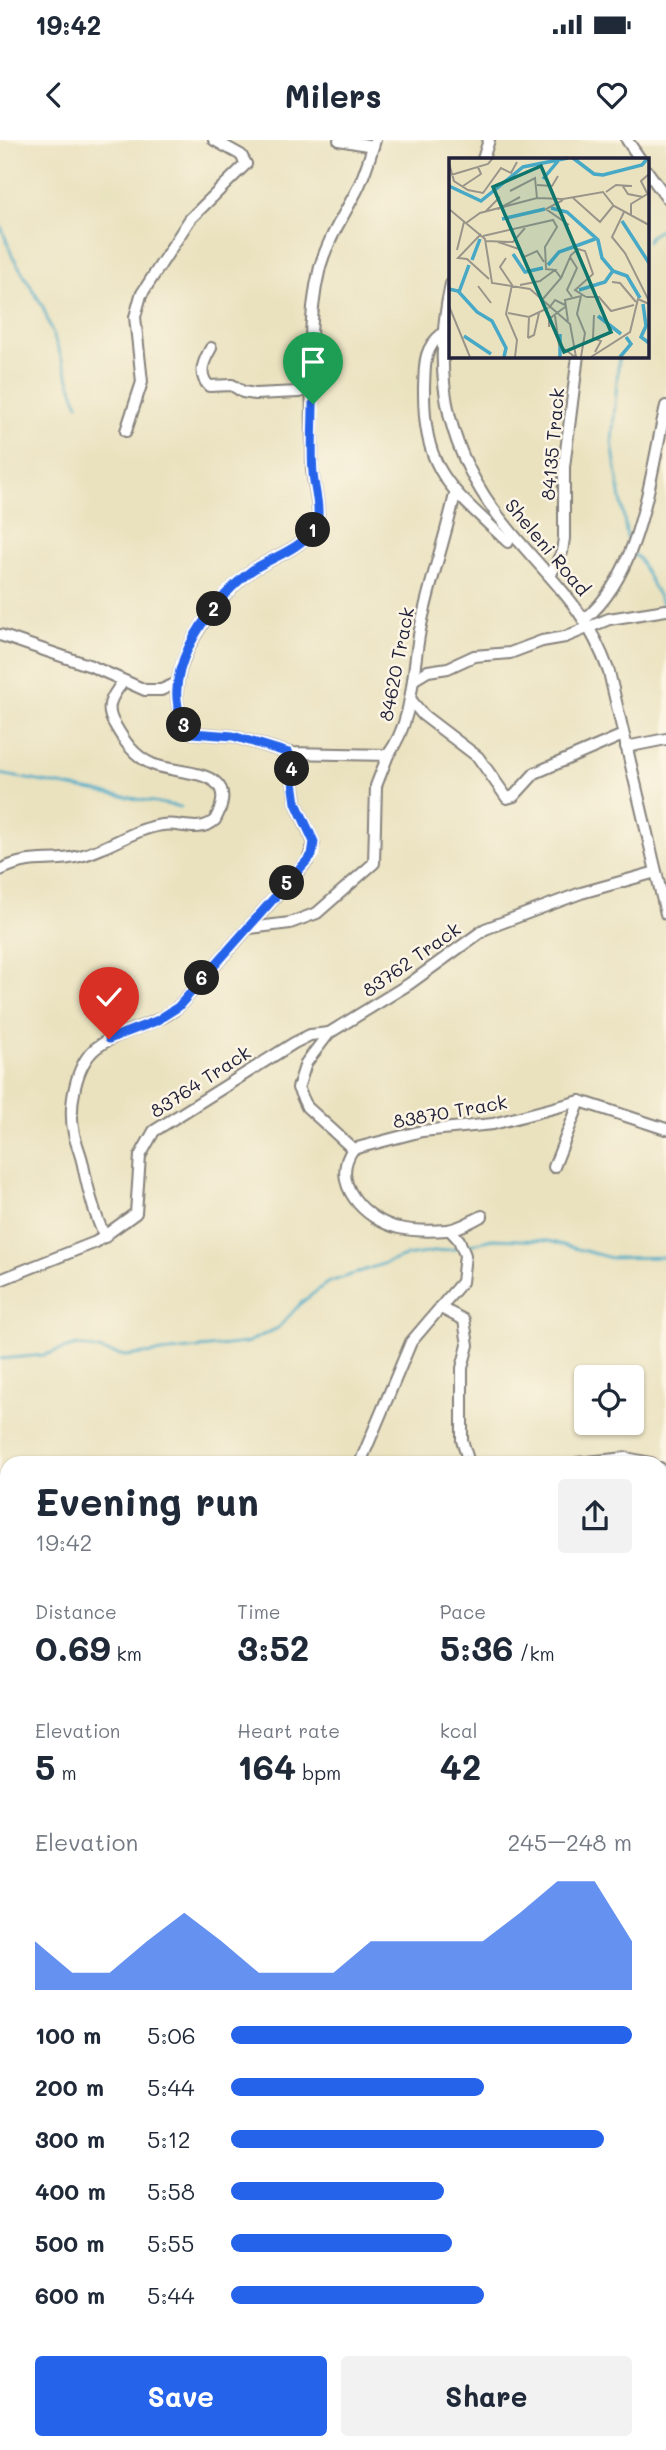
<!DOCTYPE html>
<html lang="en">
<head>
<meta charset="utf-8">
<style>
  :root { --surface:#fff; --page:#f2f2f3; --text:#1f2937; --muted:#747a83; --accent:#2563eb }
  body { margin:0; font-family:Mali,sans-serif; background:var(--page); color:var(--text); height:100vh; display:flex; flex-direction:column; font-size:26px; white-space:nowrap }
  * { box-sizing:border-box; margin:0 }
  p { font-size:23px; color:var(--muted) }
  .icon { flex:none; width:38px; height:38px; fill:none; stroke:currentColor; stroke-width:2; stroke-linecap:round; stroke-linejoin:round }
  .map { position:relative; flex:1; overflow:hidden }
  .panel { position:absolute; left:0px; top:1316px; width:667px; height:994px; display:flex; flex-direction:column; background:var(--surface); border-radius:21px 21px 0 0; box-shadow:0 2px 5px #0004 }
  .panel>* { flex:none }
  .controls { position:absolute; left:574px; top:1225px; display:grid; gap:14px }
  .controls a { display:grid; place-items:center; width:70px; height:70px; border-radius:7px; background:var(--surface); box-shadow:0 2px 5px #0004; font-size:35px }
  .pin { position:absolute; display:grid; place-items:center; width:60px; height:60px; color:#fff; margin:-72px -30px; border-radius:50% 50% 50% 0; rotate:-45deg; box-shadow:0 0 7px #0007 }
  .pin .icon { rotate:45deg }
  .km { position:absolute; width:35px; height:35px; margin:-18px; border-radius:50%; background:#222; color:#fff; font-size:19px; line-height:35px; text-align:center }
  .round { display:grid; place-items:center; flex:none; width:74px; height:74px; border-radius:7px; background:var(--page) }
  .overview { display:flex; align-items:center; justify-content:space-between; height:119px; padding:0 35px }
  h1 { font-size:38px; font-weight:800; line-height:52px }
  .metrics { display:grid; grid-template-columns:repeat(3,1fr); gap:10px; height:119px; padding:7px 35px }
  .metrics div { display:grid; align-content:center }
  .metrics b { font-size:35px; font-weight:800 }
  .metrics small { font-size:19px; font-weight:400 }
  .metrics p { font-size:19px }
  .chart { height:196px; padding:14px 35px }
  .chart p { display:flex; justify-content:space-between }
  .chart svg { width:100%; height:126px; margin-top:7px; fill:var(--accent); opacity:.7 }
  .cta { display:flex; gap:14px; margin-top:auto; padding:14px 35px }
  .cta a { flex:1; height:80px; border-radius:7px; background:var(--accent); color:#fff; font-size:28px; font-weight:800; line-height:80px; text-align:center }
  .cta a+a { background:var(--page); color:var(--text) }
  ul { padding:0 35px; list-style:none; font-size:23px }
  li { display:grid; grid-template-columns:112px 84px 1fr; align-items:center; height:52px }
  li i { height:18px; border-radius:9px; background:var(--accent) }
  .status { display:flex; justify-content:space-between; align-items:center; height:49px; padding:0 35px; background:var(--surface); direction:ltr }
  .status svg { height:19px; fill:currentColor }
  header { display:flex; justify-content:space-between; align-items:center; height:91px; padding:0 35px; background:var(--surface); font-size:32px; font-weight:800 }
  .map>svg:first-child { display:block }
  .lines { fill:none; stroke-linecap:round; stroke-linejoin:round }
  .stream { stroke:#47a9c6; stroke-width:2.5 }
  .minor-casing { stroke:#86827d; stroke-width:14 }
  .minor { stroke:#fff; stroke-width:10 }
  .route-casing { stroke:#fff; stroke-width:14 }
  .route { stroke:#2563eb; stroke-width:9 }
  .labels { text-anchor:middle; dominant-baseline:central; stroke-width:5; stroke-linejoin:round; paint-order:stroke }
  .street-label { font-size:19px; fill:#22223b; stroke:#fcf5e5 }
  .inset-river { fill:none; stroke:#47a9c6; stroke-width:3.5 }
  .inset-road { fill:none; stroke:#9a958a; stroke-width:2 }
  .view { fill:#0f766e; fill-opacity:0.15; stroke:#0f766e; stroke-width:3.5 }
  .inset-edge { fill:none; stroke:#22223b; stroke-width:3.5 }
</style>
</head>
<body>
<div class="status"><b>19:42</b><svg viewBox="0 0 49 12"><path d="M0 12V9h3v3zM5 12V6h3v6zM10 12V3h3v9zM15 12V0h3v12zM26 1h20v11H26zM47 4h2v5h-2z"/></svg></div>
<header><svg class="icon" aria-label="back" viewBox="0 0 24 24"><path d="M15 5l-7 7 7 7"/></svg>Milers<svg class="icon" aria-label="heart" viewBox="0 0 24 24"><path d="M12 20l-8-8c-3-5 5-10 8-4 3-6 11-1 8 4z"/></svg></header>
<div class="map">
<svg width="666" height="2310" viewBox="0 0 666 2310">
  <rect width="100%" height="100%" fill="#fcf5e5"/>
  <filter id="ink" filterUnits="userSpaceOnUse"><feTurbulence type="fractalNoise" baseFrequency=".0143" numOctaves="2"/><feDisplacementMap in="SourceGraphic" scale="14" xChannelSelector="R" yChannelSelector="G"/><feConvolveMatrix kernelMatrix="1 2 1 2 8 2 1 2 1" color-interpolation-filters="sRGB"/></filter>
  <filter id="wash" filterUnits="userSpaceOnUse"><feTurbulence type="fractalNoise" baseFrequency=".00686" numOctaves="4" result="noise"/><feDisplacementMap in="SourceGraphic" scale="28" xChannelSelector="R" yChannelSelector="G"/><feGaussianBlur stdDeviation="1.57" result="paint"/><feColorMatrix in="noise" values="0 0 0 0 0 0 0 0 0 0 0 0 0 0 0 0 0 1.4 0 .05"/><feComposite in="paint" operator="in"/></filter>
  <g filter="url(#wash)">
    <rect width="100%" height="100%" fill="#eae2bf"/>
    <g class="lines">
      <!-- stream -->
      <g class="stream">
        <path d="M0,84L12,115L43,167L78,264"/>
        <path d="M647,102L650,96L666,86"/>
        <path d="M619,215L612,303L628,404"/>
        <path d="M632,413L639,419L664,467"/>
        <path d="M0,634L181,667"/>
        <path d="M466,1106L492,1099L548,1101L611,1118L666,1117"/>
        <path d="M0,1219L44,1215L77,1205L125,1216L246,1203L278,1188L301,1163L327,1143L406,1116L460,1108"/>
        <path d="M0,1712L7,1716"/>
        <path d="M660,1880H666"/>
        <path d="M0,2159L7,2158"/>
        <path d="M660,2268L666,2265"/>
        <path d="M446,2310L474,2303"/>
      </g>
    </g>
  </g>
  <g filter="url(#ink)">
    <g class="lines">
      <!-- minor casing -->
      <g class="minor-casing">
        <g id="minor">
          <path d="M339,0L373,6"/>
          <path d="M375,0C370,17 365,34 357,50C344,75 328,99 320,127C312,159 310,193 311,227C312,261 312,294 312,328C313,344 319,360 318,376C318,380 316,386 313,390C299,410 270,418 251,431C210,462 148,546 192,593L233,596L289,613L388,615C414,580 412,532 420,490C429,444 445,400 455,354"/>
          <path d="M627,0L640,19"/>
          <path d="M483,19L489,0"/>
          <path d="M647,31L666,57"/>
          <path d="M451,144C430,239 448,318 512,393C555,445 585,466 609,532L666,774"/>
          <path d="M442,194C423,209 425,225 424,247C423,333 451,348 508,402"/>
          <path d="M211,208C204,220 197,234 209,246L232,245L243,252L255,254L299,252L312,248"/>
          <path d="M126,291L142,242L135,177L141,155L190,79L246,24L241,15L214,0"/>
          <path d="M551,434L562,412L564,398V327L578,215"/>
          <path d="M585,479C642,432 650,333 666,266"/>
          <path d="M0,495L91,526L145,550H161L175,544"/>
          <path d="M413,540L428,531L448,528L474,516L510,513L542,501L565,497L609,479L666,470"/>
          <path d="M410,559L423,575L478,617L507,658L514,656L535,633L623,595"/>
          <path d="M626,607L666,599"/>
          <path d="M0,730C32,714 50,724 80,716C109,709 133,689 162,685C180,682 199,694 215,680C244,627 181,636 152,624C134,616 124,601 115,585C104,568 111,557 123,542"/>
          <path d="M250,788L290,783L317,773L374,723L376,646L388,615"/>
          <path d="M353,1009L307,967L298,948L306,923L329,893L409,844L485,789L581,753L656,732"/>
          <path d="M554,1027L580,961"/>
          <path d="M482,1076C471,1081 460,1089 447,1090C432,1091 413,1091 399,1088C365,1080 329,1043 353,1009L422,991L493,984L580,961L666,989"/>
          <path d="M105,1097C94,1074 88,1050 83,1025C81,1014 76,1004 74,994C68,968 75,925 96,908C121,889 154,887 178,867L308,720L314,703L296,663L289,613"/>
          <path d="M0,1140L96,1102L136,1073L140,1016L154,991L294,903L310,895L329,893"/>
          <path d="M441,1168L464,1180L468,1205L462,1228V1300L469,1323"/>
          <path d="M360,1323L411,1202L462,1142L465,1115L459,1100L450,1090"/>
          <path d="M577,1323L626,1318L651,1323"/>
          <path d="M660,1328L665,1340L661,1384L666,1418"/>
          <path d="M660,1448L666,1451"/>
          <path d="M0,1500L7,1506"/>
          <path d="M660,1575L666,1572"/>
          <path d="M660,1698L666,1700"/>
          <path d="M0,1795H7"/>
          <path d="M0,1855L7,1859"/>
          <path d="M660,2014L666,2015"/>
          <path d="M0,2034L7,2036"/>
          <path d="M660,2058L666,2056"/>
          <path d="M660,2152L666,2148"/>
        </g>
      </g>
      <!-- minor -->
      <use href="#minor" class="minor"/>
    </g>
  </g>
  <g class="lines" filter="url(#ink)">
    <!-- route casing -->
    <g class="route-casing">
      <path id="route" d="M109,899L156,881L178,867L312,715L314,702L296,663L289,613L233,596L192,593C148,546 209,462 251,431C270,418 299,410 313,390C316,386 318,380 318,375C319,361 314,347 313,333C311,310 313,286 313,264"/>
    </g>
    <!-- route -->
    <use href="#route" class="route"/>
  </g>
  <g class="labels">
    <!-- street labels -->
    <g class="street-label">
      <text transform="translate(552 304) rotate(-85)">84135 Track</text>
      <text transform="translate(548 407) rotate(50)">Sheleni Road</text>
      <text transform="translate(396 524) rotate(-79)">84620 Track</text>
      <text transform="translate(411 819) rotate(-35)">83762 Track</text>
      <text transform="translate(200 941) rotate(-33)">83764 Track</text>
      <text transform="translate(450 971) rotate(-10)">83870 Track</text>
    </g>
  </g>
  <!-- overview -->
  <g transform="translate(449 18)">
    <rect width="200" height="200" fill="#eae2bf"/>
    <path class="inset-river" d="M124,0L145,16L154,17L193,7L199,0M94,21L109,3M0,28L32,43L74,9L119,0M102,50L118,54L149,82L153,100L164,113L178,118L191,140M53,61L96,51M173,63L200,105M64,96L76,114L94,110M23,102L31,81M99,107L110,94L146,81M0,131L9,133L28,154L43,163L57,190L55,199M130,132L156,124L163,114M10,134L20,107M194,146L197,168L192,179L200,185M149,158L172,176M111,176V199M15,178L42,196M171,199L182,186L177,179"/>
    <path class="inset-road" d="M0,5L5,23L19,32L34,35L52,10L62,15L68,4M2,17L39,6L44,0M88,27L103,28L109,18M173,27L179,36L194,39M14,28L32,16L29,9M61,33L86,20L88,40M157,34L167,27L183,28M198,35L192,23L200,16M123,39L151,64L164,48M114,42L97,51L120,67M0,51L36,81L43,125L81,131L121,166L127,199M49,51L71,39M36,54L51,39M175,54L163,79L176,95L200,143M182,57V46L200,35M17,65L31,55L88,40L114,41L154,34L165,48L200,67M32,76L9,100L18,101L40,121M34,78L104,62L108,69L96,89L97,110M37,83L64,84L76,70M49,84L70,91L75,99L88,93L95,104M8,92L15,64M121,99L128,110L118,132L123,139M57,100L51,109L63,127L57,156L68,182L66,199M112,120L122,97L129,91L136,93L144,116L126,132L137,139M163,124L171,125L187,144M71,127L91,123L106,112L96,111M29,128L42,145M137,139H150L162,153L185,147M93,142L112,120L106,112M0,148L21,199M100,150L106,142L116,147M59,155L80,159L99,150M145,157L144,180L152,183L146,194M106,158L110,187L126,199M119,163L116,142L132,138L128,156L136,175L132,199M100,169V161L116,149M79,180L85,177L90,155M79,180L80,159M142,199L181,174L189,141L200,146"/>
    <path class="view" d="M92,8L162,174L115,194L44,29Z"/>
    <rect width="200" height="200" class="inset-edge"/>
  </g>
</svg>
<div class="controls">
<a><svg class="icon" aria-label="locate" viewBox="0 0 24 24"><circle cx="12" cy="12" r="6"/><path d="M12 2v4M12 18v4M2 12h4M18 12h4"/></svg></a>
</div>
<div class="pin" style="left:313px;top:264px;background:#1e9e55"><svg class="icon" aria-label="arrive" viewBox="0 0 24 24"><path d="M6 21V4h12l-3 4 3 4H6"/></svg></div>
<div class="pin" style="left:109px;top:899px;background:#d93025"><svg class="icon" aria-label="check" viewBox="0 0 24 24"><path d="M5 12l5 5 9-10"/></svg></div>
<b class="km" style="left:313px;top:390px">1</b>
<b class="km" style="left:214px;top:469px">2</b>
<b class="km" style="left:184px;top:585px">3</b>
<b class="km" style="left:292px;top:629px">4</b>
<b class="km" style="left:287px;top:743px">5</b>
<b class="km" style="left:202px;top:838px">6</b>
<section class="panel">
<div class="overview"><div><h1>Evening run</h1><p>19:42</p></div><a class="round"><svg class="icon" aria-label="share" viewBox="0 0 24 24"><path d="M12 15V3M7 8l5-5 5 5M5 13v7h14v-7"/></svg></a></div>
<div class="metrics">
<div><p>Distance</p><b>0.69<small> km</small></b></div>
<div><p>Time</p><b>3:52</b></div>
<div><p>Pace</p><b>5:36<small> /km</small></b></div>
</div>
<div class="metrics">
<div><p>Elevation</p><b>5<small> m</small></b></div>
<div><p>Heart rate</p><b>164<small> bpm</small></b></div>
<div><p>kcal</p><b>42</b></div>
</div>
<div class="chart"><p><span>Elevation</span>245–248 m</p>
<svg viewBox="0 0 160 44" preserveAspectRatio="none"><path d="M0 44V27L10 38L20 38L30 27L40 17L50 27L60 38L70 38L80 38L90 27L100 27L110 27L120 27L130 17L140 6L150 6L160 27V44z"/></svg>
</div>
<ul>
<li><b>100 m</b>5:06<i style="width:100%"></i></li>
<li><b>200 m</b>5:44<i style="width:63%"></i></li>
<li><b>300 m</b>5:12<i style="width:93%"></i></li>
<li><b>400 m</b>5:58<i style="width:53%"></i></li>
<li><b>500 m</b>5:55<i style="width:55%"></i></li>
<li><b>600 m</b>5:44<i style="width:63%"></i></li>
</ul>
<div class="cta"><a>Save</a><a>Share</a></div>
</section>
</div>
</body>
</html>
